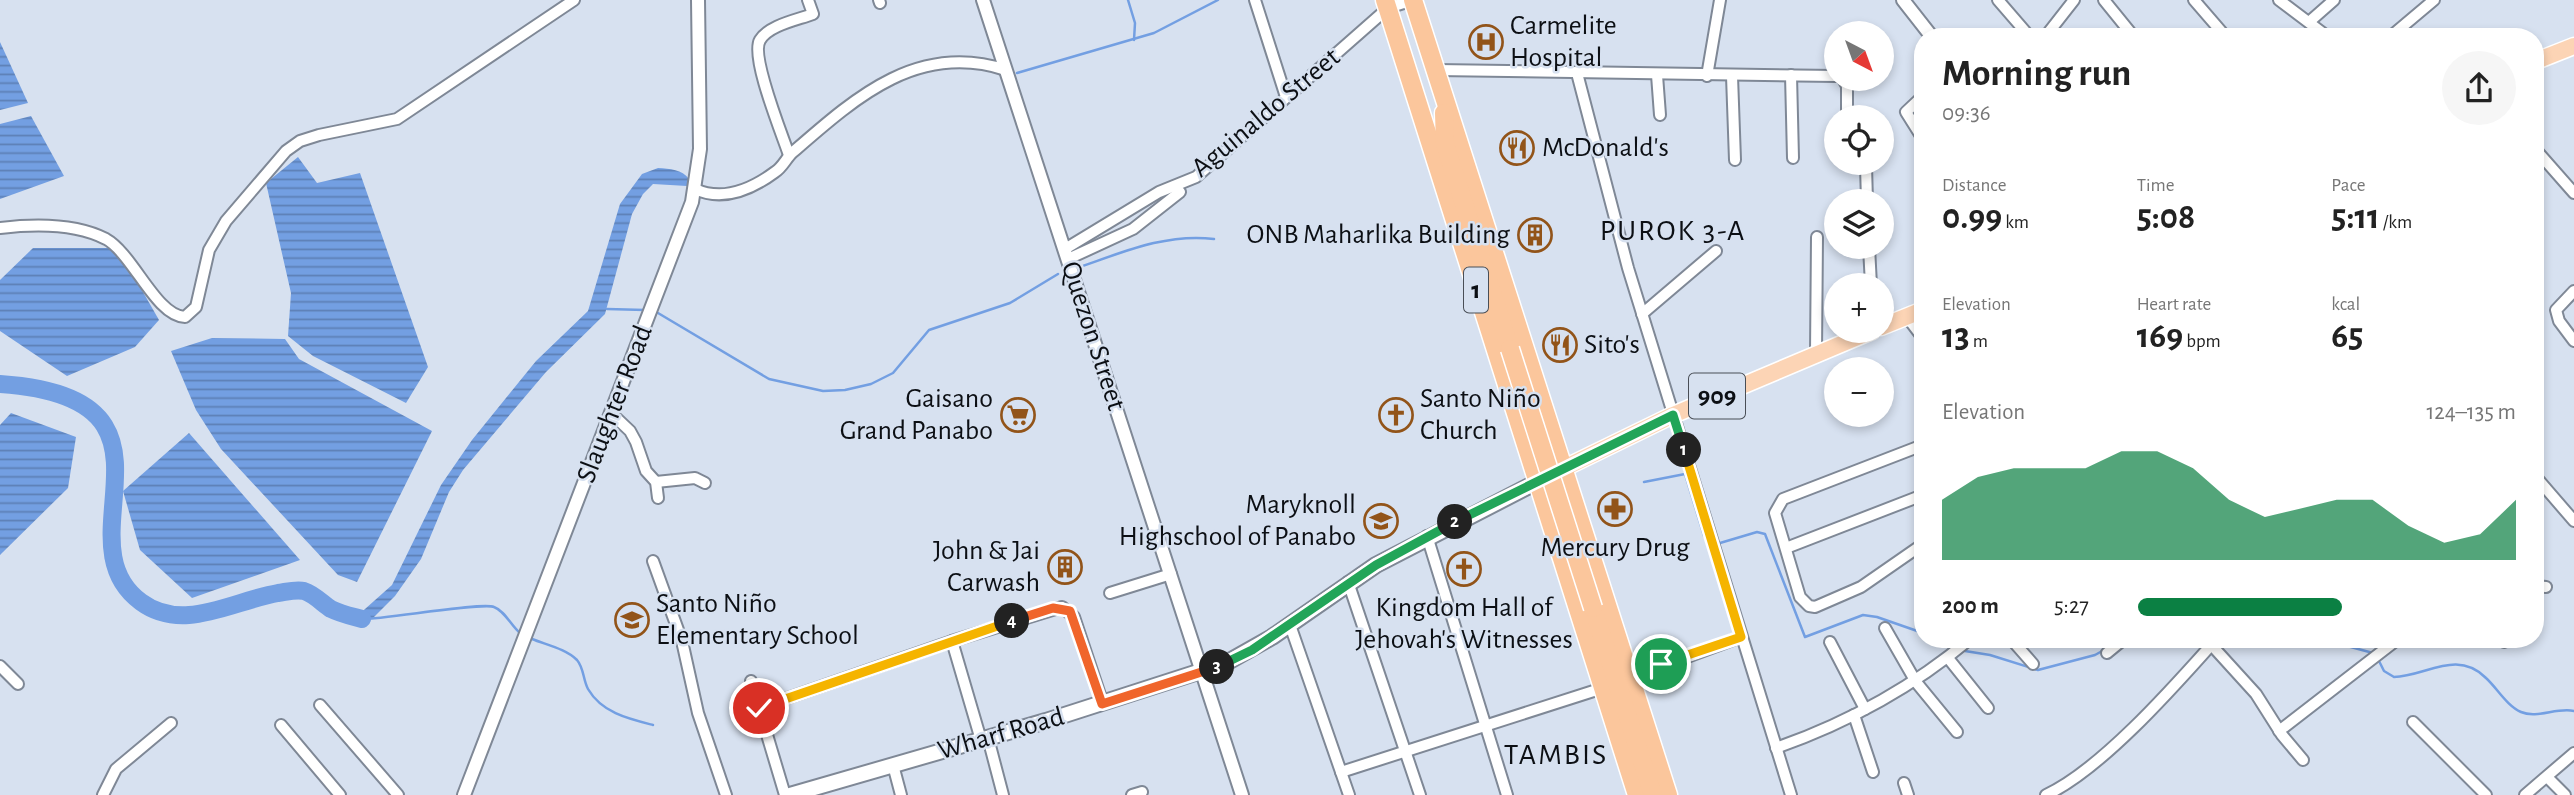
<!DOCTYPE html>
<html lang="en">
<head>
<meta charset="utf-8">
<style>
  :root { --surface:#fff; --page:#f6f6f6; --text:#222; --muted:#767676; --accent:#0b8043 }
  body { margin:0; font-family:"Alegreya Sans",sans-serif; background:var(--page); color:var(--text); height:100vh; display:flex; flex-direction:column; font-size:26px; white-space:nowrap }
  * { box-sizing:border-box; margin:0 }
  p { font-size:23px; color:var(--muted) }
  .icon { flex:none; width:38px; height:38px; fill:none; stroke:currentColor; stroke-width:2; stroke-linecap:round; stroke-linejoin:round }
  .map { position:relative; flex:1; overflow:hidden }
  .drawer { position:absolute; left:1914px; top:28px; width:630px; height:620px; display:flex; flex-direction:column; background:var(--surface); border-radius:28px; box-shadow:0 4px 10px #0003 }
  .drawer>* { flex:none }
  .needle { width:46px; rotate:139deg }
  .fabs { position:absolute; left:1824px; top:21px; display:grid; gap:14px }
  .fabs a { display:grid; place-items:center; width:70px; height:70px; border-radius:50%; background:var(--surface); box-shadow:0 4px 10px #0003; font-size:35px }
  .pin { position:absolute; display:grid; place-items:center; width:60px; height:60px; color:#fff; margin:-30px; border:4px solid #fff; border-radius:50%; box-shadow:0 2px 7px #0007 }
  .km { position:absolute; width:35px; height:35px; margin:-18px; border-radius:50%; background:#222; color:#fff; font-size:19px; line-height:35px; text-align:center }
  .round { display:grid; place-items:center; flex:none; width:74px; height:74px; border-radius:37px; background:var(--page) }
  .summary { display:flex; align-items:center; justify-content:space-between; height:119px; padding:0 28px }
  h1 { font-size:38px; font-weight:600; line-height:52px }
  .figures { display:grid; grid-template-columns:repeat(3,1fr); gap:10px; height:119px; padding:7px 28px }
  .figures div { display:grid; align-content:center }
  .figures b { font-size:35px; font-weight:600 }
  .figures small { font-size:19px; font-weight:400 }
  .figures p { font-size:19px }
  .chart { height:196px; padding:14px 28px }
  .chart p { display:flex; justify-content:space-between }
  .chart svg { width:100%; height:126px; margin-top:7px; fill:var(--accent); opacity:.7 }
  ul { padding:0 28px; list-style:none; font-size:23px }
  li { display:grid; grid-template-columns:112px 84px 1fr; align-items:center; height:52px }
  li i { height:18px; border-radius:9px; background:var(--accent) }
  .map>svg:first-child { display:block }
  .water { fill:url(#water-rules) }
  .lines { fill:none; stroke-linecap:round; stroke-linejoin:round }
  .stream { stroke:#739fe2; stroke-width:2.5 }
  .river { stroke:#739fe2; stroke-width:18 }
  .minor-casing { stroke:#7f8896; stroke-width:14 }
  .tertiary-casing { stroke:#7f8896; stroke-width:16 }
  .secondary-casing { stroke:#7f8896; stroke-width:18 }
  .primary-casing { stroke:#fff; stroke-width:19 }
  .trunk-casing { stroke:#fff; stroke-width:21 }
  .minor { stroke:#fff; stroke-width:10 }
  .tertiary { stroke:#fff; stroke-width:12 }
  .secondary { stroke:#fff; stroke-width:14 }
  .primary { stroke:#fcd4b5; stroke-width:16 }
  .trunk { stroke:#fbc69c; stroke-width:18 }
  .trunk-bridge-casing { stroke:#fff; stroke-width:21; stroke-linecap:butt }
  .trunk-bridge { stroke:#fbc69c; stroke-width:18 }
  .split-1-casing { stroke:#fff; stroke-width:14 }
  .split-2-casing { stroke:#fff; stroke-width:14 }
  .split-3-casing { stroke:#fff; stroke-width:14 }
  .split-4-casing { stroke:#fff; stroke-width:14 }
  .split-5-casing { stroke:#fff; stroke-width:14 }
  .split-1 { stroke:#f5b400; stroke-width:9 }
  .split-2 { stroke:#22a559; stroke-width:9 }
  .split-3 { stroke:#22a559; stroke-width:9 }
  .split-4 { stroke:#f0652b; stroke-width:9 }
  .split-5 { stroke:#f5b400; stroke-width:9 }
  .labels { text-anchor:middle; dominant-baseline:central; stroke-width:5; stroke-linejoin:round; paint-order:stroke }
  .shield { fill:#d7e1f0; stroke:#494e56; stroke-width:2 }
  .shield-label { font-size:26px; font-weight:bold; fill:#0c0f14 }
  .poi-label { font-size:28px; fill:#0c0f14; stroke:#d7e1f0; text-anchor:start }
  .street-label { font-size:28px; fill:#0c0f14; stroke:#d7e1f0 }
  .neighbourhood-label { font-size:30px; letter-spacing:2px; fill:#0c0f14; stroke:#d7e1f0 }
</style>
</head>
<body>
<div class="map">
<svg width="2574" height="795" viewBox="0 0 2574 795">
  <defs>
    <pattern id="water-rules" width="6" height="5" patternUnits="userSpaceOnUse" patternTransform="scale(1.75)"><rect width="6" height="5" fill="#739fe2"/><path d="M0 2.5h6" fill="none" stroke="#5d80b6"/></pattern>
  </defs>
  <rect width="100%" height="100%" fill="#d7e1f0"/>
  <!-- water -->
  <g class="water">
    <path d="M0,42L28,103L0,110Z"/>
    <path d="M31,116L64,176L0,199V124Z"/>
    <path d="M298,157L317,183L360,173L428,367L406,403L313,356L288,336L291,293L266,183Z"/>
    <path d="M658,168C670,169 682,169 689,179L687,186L653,184L643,194L632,214L605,314L546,372L463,470L449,492L421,559L395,596L372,619L356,617L392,585L441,485L472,440L536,361L588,311L620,204L642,174Z"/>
    <path d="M33,248H111L139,285L159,320L135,347L67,376L0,331V280Z"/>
    <path d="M212,338L285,339L299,359L432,431L357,582L338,575L221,449L196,410L171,351Z"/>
    <path d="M11,413L76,437L68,488L0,555V425Z"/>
    <path d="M189,433L300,560L192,598L140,550L123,491Z"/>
  </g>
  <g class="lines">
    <!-- stream -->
    <g class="stream">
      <path d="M1128,0L1135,23L1134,40"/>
      <path d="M1017,73L1154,33L1218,0"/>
      <path d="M1080,267C1123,252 1167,233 1214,239"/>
      <path d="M607,309L645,310"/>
      <path d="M658,313L769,379L823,391L845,390L871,384L893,373L929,330L1010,303L1058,274"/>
      <path d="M1644,482L1685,474L1704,536"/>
      <path d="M1720,543L1757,532L1765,534L1805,637L1863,615L1877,617L1923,633"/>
      <path d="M362,619C386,619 482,602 494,607C505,611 511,626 521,634"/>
      <path d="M532,639C547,645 566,649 577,660C584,668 583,680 588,689C602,713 629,719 653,725"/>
      <path d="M1939,639L1953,644"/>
      <path d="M2339,639L2347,646L2373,653"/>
      <path d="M1965,651L1990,655L2038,670L2095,655L2104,650"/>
      <path d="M2378,659L2384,671L2394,677C2426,676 2457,649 2486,678C2497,688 2507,706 2521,712C2537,719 2557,707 2574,711"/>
    </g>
    <!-- river -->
    <path class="river" d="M0,384C204,398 56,540 141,602C183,633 232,601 278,593C286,592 296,589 304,591C314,594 323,604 331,609C341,614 351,616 362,619"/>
    <!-- minor casing -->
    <g class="minor-casing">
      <g id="minor">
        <path d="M879,0L880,3"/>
        <path d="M1255,0L1286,97"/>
        <path d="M1998,0L2030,37"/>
        <path d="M2104,0L2134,37"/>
        <path d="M2194,0L2226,37"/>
        <path d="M2279,0L2328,37"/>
        <path d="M2309,22L2334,0"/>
        <path d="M2045,37L2074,0"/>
        <path d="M2390,37L2434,0"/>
        <path d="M1436,70L1836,76"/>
        <path d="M1577,73L1628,268L1791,795"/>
        <path d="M1657,75L1660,115"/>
        <path d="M1791,75L1793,158"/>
        <path d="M1707,76L1720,0"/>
        <path d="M1732,76L1735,160"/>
        <path d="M1843,79L1847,86V117"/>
        <path d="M1923,96L1906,112L1923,139"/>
        <path d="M2536,150L2574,193"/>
        <path d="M789,155C782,134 750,56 760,40C769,25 797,20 813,14L808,0"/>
        <path d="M1866,166L1867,201"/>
        <path d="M695,189C723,202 752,189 775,172C783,167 786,158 793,152C855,98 918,41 1006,70"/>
        <path d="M0,228C33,224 75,223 106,239C133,254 156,316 185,317L196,307L209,250L226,221L286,151L300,141L319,135L397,119L574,0"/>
        <path d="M1869,247L1871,285"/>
        <path d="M1065,249L1159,192L1196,177L1388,8L1413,0"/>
        <path d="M1068,259L1133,229L1180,192"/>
        <path d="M2574,291L2556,310L2559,321L2574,341"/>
        <path d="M1642,314L1716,251"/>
        <path d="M1907,317L1923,338"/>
        <path d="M1816,353L1817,237"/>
        <path d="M611,413L630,431L636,442L646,471L656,482L658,498"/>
        <path d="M1923,445L1783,499L1775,513L1800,597L1809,606L1815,607L1861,587L1923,544"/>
        <path d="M2536,477L2574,521"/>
        <path d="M656,482L695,478L705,483"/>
        <path d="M1427,536L1507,795"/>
        <path d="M1786,548L1923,495"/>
        <path d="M653,561L682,641L698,713L726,795"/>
        <path d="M1348,582L1420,795"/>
        <path d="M2536,586L2546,587"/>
        <path d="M1110,593L1171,574"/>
        <path d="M1290,625L1349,795"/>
        <path d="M1885,628L1916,682L1957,732"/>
        <path d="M2011,639L2033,664"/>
        <path d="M2206,639L2256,694L2282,735L2303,760"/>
        <path d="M2500,639L2504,642"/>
        <path d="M952,641L981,740"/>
        <path d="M1830,642L1865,709"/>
        <path d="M2107,653L2124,639"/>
        <path d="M1948,658L1988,708"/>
        <path d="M0,666L18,684"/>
        <path d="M1631,678L1741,637"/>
        <path d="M751,681L785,795"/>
        <path d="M320,705L398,795"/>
        <path d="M759,708L952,641L1062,607L1074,617L1103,704"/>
        <path d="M1854,715L1873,772"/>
        <path d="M2413,722L2486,795"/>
        <path d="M281,725L340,795"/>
        <path d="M2279,731L2398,639"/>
        <path d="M988,738L1003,795"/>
        <path d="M1776,748C1847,723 1913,687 1970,639"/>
        <path d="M893,765L901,795"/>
        <path d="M1341,772L1603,688"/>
        <path d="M2547,777L2565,795"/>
        <path d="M1904,783L1908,795"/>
        <path d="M103,795L116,769L171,723"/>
        <path d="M1132,795L1142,792"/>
        <path d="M2046,795C2100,770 2171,690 2212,644"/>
        <path d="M2525,795L2574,753"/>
      </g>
    </g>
    <!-- tertiary casing -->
    <g class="tertiary-casing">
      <g id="tertiary">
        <path d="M983,0L1242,795"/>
        <path d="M1903,0L1932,37"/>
        <path d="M464,795L692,202L700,149L698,0"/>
      </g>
    </g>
    <!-- secondary casing -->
    <g class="secondary-casing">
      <path id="secondary" d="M790,795L1046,721L1226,663L1272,637L1376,565L1537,482"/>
    </g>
    <!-- primary casing -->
    <g class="primary-casing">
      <g id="primary">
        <path d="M2536,61L2574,46"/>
        <path d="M1881,327L1923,310"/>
        <path d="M1552,474L1673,415L1872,331"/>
      </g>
    </g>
    <!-- trunk casing -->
    <g class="trunk-casing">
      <g id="trunk">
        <path d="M1385,0L1637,795"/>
        <path d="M1413,0L1668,795"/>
        <path d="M1444,113L1445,144L1510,349"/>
        <path d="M1593,608L1653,795"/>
      </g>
    </g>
    <!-- minor -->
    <use href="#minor" class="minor"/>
    <!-- tertiary -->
    <use href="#tertiary" class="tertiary"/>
    <!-- secondary -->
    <use href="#secondary" class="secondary"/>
    <!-- primary -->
    <use href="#primary" class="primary"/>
    <!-- trunk -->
    <use href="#trunk" class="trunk"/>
    <!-- trunk-bridge casing -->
    <g class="trunk-bridge-casing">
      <path id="trunk-bridge" d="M1510,349L1593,608"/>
    </g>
    <!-- trunk-bridge -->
    <use href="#trunk-bridge" class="trunk-bridge"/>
  </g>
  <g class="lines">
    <!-- split-1 casing -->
    <g class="split-1-casing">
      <path id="split-1" d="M1661,664L1741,637L1684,450"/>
    </g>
    <!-- split-2 casing -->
    <g class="split-2-casing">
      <path id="split-2" d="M1455,522L1673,415L1684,450"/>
    </g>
    <!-- split-3 casing -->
    <g class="split-3-casing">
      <path id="split-3" d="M1217,667L1252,650L1376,565L1455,522"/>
    </g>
    <!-- split-4 casing -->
    <g class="split-4-casing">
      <path id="split-4" d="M1012,621L1053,608L1070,611L1102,704L1217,667"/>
    </g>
    <!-- split-5 casing -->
    <g class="split-5-casing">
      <path id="split-5" d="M759,708L1012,621"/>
    </g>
    <!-- split-1 -->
    <use href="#split-1" class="split-1"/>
    <!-- split-2 -->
    <use href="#split-2" class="split-2"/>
    <!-- split-3 -->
    <use href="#split-3" class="split-3"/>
    <!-- split-4 -->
    <use href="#split-4" class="split-4"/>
    <!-- split-5 -->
    <use href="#split-5" class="split-5"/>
  </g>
  <!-- icons -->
  <defs>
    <g id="hospital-ring" transform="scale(1.75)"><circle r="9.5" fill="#d7e1f0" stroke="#925419" stroke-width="1.5"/><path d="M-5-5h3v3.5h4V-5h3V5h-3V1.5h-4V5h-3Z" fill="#925419"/></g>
    <g id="restaurant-ring" transform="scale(1.75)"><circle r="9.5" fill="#d7e1f0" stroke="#925419" stroke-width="1.5"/><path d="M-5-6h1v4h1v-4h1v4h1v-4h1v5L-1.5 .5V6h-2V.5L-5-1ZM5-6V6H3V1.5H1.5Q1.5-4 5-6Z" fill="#925419"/></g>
    <g id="building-ring" transform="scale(1.75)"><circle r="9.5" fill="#d7e1f0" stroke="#925419" stroke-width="1.5"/><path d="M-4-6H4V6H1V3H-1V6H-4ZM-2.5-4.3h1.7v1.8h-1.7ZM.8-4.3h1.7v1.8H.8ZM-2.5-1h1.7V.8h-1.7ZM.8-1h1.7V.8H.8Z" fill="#925419"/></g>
    <g id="supermarket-ring" transform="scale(1.75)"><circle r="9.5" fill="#d7e1f0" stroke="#925419" stroke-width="1.5"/><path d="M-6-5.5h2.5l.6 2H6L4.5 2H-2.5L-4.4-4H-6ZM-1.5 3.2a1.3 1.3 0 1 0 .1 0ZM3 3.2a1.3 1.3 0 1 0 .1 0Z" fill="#925419"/></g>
    <g id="church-ring" transform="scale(1.75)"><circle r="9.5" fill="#d7e1f0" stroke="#925419" stroke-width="1.5"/><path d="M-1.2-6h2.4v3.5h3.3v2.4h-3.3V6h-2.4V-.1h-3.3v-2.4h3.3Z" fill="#925419"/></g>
    <g id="pharmacy-ring" transform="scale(1.75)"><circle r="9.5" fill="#d7e1f0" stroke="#925419" stroke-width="1.5"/><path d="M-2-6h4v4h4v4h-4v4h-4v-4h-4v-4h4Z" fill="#925419"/></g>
    <g id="school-ring" transform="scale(1.75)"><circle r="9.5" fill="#d7e1f0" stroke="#925419" stroke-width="1.5"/><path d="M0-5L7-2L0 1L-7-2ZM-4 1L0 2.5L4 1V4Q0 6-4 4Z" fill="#925419"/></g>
  </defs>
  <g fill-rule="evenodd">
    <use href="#hospital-ring" x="1486" y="42"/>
    <use href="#restaurant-ring" x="1517" y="148"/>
    <use href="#building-ring" x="1535" y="235"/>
    <use href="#restaurant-ring" x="1560" y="345"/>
    <use href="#supermarket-ring" x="1018" y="415"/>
    <use href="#church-ring" x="1396" y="415"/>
    <use href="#pharmacy-ring" x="1615" y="509"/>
    <use href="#school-ring" x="1381" y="521"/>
    <use href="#building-ring" x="1065" y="567"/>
    <use href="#church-ring" x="1464" y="569"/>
    <use href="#school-ring" x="632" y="620"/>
  </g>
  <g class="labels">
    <!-- shield labels -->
    <g class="shield">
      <rect x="1464" y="267.5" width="24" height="45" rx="5"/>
      <rect x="1689" y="373.5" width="56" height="45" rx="5"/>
    </g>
    <g class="shield-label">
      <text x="1476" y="290">1</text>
      <text x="1717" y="396">909</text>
    </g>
    <!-- poi labels -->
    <g class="poi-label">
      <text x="1510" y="26">Carmelite<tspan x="1510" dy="32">Hospital</tspan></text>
      <text x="1542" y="148">McDonald's</text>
      <text x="1510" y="235" text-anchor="end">ONB Maharlika Building</text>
      <text x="1584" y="345">Sito's</text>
      <text x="993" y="399" text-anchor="end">Gaisano<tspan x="993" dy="32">Grand Panabo</tspan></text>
      <text x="1420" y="399">Santo Niño<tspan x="1420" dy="32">Church</tspan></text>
      <text x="1356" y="505" text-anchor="end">Maryknoll<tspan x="1356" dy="32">Highschool of Panabo</tspan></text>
      <text x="1615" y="548" text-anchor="middle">Mercury Drug</text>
      <text x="1040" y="551" text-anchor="end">John &amp; Jai<tspan x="1040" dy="32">Carwash</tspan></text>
      <text x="656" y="604">Santo Niño<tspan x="656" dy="32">Elementary School</tspan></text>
      <text x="1464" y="608" text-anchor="middle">Kingdom Hall of<tspan x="1464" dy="32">Jehovah's Witnesses</tspan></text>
    </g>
    <!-- street labels -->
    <g class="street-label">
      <text transform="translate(1266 113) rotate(-40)">Aguinaldo Street</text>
      <text transform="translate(1093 336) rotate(72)">Quezon Street</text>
      <text transform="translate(615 404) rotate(-69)">Slaughter Road</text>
      <text transform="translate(1001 734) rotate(-16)">Wharf Road</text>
    </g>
    <!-- neighbourhood labels -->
    <g class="neighbourhood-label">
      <text x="1673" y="231">PUROK 3-A</text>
      <text x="1556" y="755">TAMBIS</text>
    </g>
  </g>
</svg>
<div class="fabs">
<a><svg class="needle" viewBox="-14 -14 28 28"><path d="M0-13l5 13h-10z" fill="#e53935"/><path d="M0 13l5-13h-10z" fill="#767676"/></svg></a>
<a><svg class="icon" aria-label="locate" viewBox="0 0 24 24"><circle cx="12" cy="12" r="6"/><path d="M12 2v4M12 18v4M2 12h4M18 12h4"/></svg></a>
<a><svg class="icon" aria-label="layers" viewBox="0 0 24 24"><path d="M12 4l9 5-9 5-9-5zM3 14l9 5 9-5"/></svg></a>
<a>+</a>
<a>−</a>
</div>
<div class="pin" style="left:1661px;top:664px;background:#1e9e55"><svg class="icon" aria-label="arrive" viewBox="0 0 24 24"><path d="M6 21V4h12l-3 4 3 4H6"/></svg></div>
<div class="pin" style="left:759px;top:708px;background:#d93025"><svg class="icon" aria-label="check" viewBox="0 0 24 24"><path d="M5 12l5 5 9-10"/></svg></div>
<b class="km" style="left:1684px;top:450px">1</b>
<b class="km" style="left:1455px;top:522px">2</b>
<b class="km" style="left:1217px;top:667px">3</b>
<b class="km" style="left:1012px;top:621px">4</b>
<section class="drawer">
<div class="summary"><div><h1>Morning run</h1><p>09:36</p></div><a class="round"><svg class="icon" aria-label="share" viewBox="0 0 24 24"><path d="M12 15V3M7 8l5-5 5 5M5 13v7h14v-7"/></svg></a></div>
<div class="figures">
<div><p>Distance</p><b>0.99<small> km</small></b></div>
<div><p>Time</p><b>5:08</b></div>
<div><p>Pace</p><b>5:11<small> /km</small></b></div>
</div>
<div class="figures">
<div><p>Elevation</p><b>13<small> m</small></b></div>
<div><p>Heart rate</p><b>169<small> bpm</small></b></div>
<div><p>kcal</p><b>65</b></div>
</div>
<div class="chart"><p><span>Elevation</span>124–135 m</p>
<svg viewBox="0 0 160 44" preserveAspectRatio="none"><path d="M0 44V23L10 15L20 12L30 12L40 12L50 6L60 6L70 12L80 23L90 29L100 26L110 23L120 23L130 32L140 38L150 35L160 23V44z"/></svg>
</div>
<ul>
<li><b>200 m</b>5:27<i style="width:54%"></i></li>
</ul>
</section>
</div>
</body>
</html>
